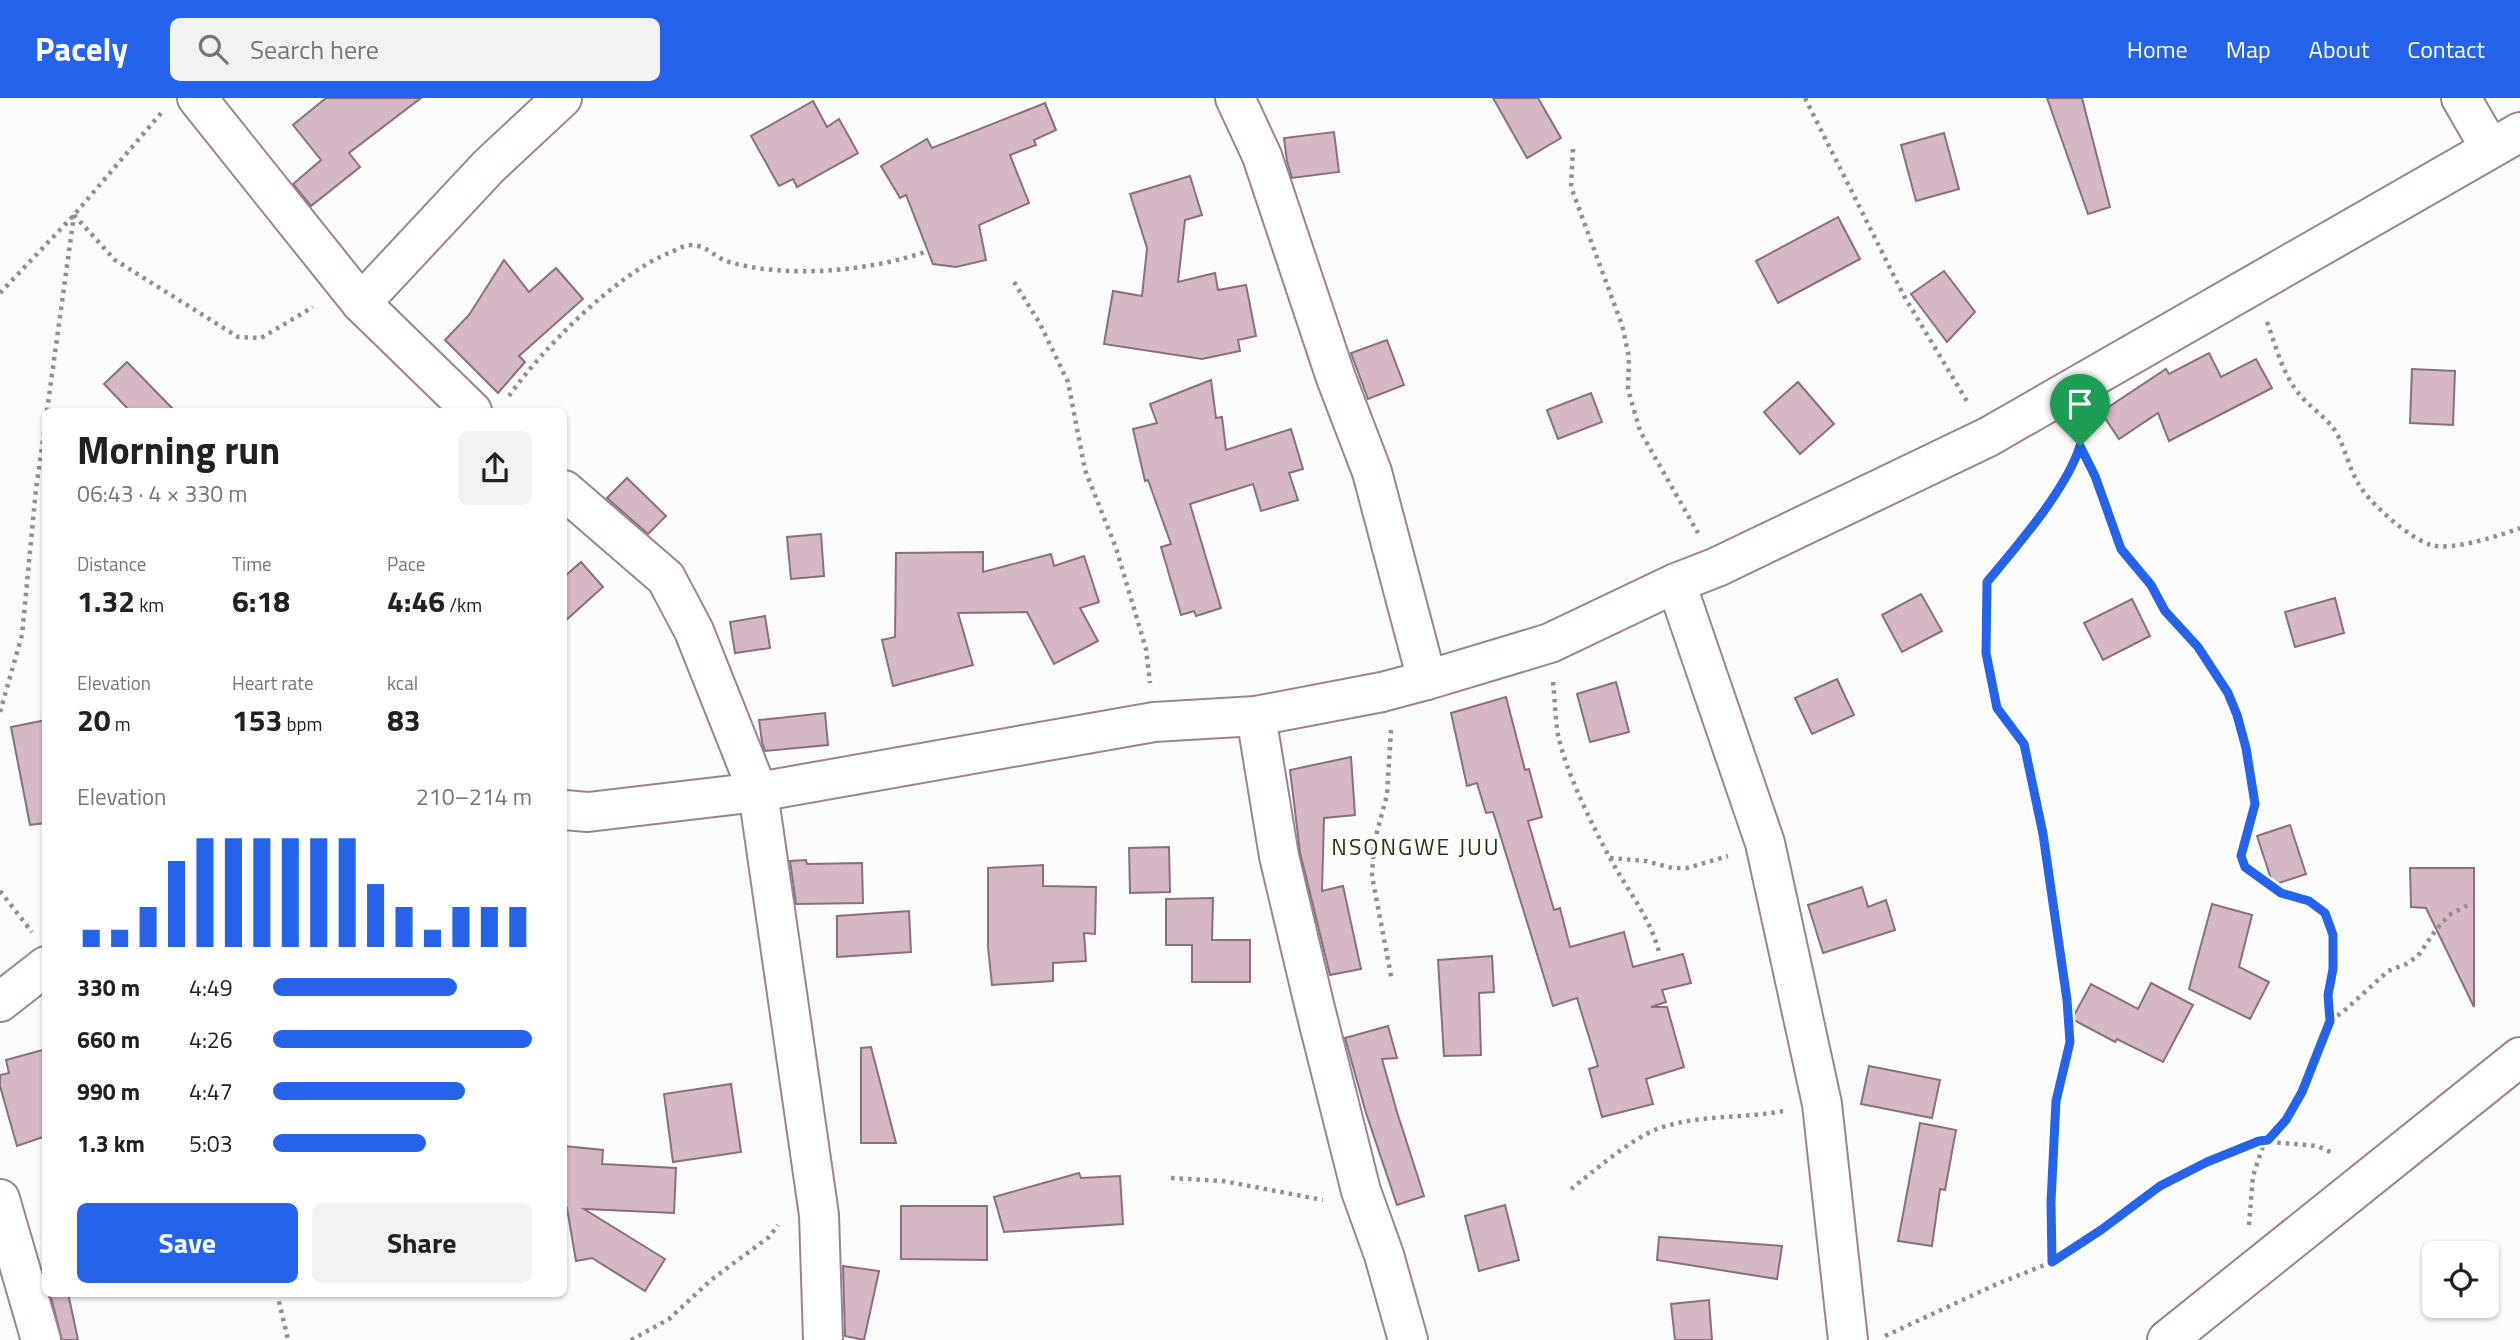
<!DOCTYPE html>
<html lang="en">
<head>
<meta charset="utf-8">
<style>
  :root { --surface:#fff; --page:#f2f2f2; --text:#202124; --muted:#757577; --accent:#2563eb }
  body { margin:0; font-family:"Titillium Web",sans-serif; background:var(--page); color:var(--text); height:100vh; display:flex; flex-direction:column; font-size:26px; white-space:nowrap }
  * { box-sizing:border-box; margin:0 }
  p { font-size:23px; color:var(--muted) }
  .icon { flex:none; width:38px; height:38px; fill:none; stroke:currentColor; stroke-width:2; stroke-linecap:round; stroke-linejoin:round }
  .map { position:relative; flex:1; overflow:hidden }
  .sheet { position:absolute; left:42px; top:310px; width:525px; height:889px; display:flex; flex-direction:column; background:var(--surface); border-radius:10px; box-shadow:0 2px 5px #0004 }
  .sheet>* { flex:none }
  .tools { position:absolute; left:2422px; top:1143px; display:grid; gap:14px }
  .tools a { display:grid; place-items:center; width:77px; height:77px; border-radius:10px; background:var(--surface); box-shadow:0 2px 5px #0004; font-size:35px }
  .pin { position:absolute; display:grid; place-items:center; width:60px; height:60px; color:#fff; margin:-72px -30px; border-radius:50% 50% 50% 0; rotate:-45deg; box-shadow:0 0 7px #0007 }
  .pin .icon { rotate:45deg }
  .round { display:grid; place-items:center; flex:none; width:74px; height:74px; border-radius:10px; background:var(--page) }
  .headline { display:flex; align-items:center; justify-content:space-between; height:119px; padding:0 35px }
  h1 { font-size:38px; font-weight:700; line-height:52px }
  .stats { display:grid; grid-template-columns:repeat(3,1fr); gap:10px; height:119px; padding:7px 35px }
  .stats div { display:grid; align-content:center }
  .stats b { font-size:30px; font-weight:700 }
  .stats small { font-size:19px; font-weight:400 }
  .stats p { font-size:19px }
  .chart { height:196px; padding:14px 35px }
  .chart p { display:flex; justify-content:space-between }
  .chart svg { width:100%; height:126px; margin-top:7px; stroke:var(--accent); stroke-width:6 }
  .cta { display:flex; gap:14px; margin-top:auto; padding:14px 35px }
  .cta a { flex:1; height:80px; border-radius:10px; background:var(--accent); color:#fff; font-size:28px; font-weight:700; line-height:80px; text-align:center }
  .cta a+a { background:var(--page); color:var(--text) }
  ul { padding:0 35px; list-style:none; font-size:23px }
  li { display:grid; grid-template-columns:112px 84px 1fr; align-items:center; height:52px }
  li i { height:18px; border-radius:9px; background:var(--accent) }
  header { display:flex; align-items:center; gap:42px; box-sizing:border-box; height:98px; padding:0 35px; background:var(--accent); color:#fff }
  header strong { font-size:33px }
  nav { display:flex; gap:38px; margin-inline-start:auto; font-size:24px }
  .search { width:490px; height:63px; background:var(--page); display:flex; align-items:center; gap:18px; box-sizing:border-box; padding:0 24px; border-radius:10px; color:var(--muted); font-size:26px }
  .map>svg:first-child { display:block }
  .building { fill:#d5b7c6; stroke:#8a6f7c; stroke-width:2 }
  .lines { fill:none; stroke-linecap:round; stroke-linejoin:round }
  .minor-casing { stroke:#9e8290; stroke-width:42 }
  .path { stroke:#938e91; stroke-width:4.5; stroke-dasharray:3.5 5; stroke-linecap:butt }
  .minor { stroke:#fff; stroke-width:38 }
  .route-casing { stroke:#fff; stroke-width:14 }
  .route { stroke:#2563eb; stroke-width:9 }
  .labels { text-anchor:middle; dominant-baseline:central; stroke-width:5; stroke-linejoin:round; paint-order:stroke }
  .quarter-label { font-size:23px; letter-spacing:2px; fill:#1a380a; stroke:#fff }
</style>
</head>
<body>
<header>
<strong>Pacely</strong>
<div class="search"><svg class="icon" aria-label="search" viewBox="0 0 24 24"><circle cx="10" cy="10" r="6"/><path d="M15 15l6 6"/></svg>Search here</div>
<nav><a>Home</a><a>Map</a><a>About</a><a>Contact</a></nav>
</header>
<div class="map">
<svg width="2520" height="1242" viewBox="0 0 2520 1242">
  <rect width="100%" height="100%" fill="#fcfcfc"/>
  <!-- building -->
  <g class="building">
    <path d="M326,0H421L349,55L360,69L311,108L293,86L321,62L293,27Z"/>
    <path d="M1493,0H1538L1561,40L1527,60Z"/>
    <path d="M2047,0H2082L2110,109L2088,116Z"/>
    <path d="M813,3L827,29L839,21L858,55L797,89L793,81L779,88L751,38Z"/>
    <path d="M1045,5L1056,32L1034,42L1036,47L1010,57L1029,105L979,127L986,162L956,169L933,166L906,97L900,100L881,68L927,41L932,50Z"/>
    <path d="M1334,34L1339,74L1292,80L1287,63L1284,40Z"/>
    <path d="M1944,35L1959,91L1916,103L1901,47Z"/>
    <path d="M1190,78L1202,117L1185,122L1178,184L1215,175L1218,192L1246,187L1256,238L1238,242L1240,253L1202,261L1104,246L1113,193L1142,198L1147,150L1130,96Z"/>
    <path d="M1838,119L1860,161L1778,205L1756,163Z"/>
    <path d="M504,162L529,194L556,170L583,201L519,258L525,264L498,295L445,242L469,217Z"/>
    <path d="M1944,173L1975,214L1947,244L1911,196Z"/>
    <path d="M1387,242L1404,287L1368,301L1351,255Z"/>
    <path d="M2209,255L2221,279L2256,261L2272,290L2169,343L2158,315L2119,341L2101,314L2166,271L2169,276Z"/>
    <path d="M127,264L175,313H130L104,286Z"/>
    <path d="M2412,271L2455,273L2453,327L2410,325Z"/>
    <path d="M1211,282L1216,320L1222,319L1226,352L1291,331L1303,371L1289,375L1298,402L1261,413L1253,386L1190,406L1221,510L1196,518L1194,513L1181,517L1161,449L1171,446L1148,382L1145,383L1133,331L1157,325L1150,306Z"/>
    <path d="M1798,284L1834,326L1800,356L1764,314Z"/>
    <path d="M1591,295L1602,324L1558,341L1547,312Z"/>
    <path d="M627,380L666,418L648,436L607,400Z"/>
    <path d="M821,436L824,478L791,481L787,439Z"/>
    <path d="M983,454V474L1051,456L1054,468L1084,458L1099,504L1080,510L1098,543L1054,566L1027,514L958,515L973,567L893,588L882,542L895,539L896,455Z"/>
    <path d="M581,464L603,489L564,524V479Z"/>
    <path d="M1921,496L1942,533L1902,554L1882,517Z"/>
    <path d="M2335,500L2344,535L2295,549L2285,514Z"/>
    <path d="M2132,501L2150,538L2103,562L2084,525Z"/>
    <path d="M765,518L770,550L735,555L730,524Z"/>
    <path d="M1837,581L1854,617L1812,636L1795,600Z"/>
    <path d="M1616,584L1629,634L1590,644L1577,596Z"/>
    <path d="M1506,599L1525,672L1529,671L1542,719L1528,723L1554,812L1560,810L1570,849L1624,834L1633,869L1683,856L1691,885L1662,892L1666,904L1651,909H1667L1684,969L1646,981L1653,1006L1602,1019L1589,971L1598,968L1577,900L1553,908L1493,714L1486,715L1477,685L1467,688L1451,615Z"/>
    <path d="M825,615L828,647L765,653L762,644L759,622Z"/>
    <path d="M46,622V725L30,727L11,629Z"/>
    <path d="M1351,659L1355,717L1324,720L1322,793L1343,788L1361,871L1330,877L1300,754L1290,672Z"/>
    <path d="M2290,727L2306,776L2273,787L2257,738Z"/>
    <path d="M1169,749L1170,794L1130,795L1129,750Z"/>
    <path d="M806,762L807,766L862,765L863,805L796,806L790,763Z"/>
    <path d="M1043,767V788L1096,789L1095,836L1084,835L1086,863L1053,865V883L992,887L988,849V770Z"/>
    <path d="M2410,770H2474V909L2426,810L2411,809Z"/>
    <path d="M1862,789L1868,809L1886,802L1895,832L1823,855L1808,807Z"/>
    <path d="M1213,800L1212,842H1250V884H1192V847H1166V801Z"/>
    <path d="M2212,806L2252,817L2239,869L2269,884L2250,921L2189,891Z"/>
    <path d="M909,813L911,854L837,859V818Z"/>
    <path d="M1492,858L1494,894L1479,895L1481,957L1444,958L1438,862Z"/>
    <path d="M2151,885L2193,907L2163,964L2117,941L2115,944L2072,921L2091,886L2138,911Z"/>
    <path d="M1388,928L1397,960L1382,961L1397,1014L1424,1098L1397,1107L1366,1015L1345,940Z"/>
    <path d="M871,949L896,1045H861V950Z"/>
    <path d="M46,951V1038L17,1048L0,988V977L9,975L6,962Z"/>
    <path d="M1869,968L1940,982L1932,1020L1861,1006Z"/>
    <path d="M731,986L741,1054L673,1064L664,996Z"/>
    <path d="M1920,1025L1956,1032L1945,1092L1940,1091L1932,1148L1898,1143Z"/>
    <path d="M564,1048L603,1052L602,1066L676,1070L674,1115L584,1111L665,1161L645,1193L592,1160L576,1163L567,1110H564Z"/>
    <path d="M1079,1075L1081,1080L1120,1078L1123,1126L1004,1134L994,1099Z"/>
    <path d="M1505,1107L1519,1162L1479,1173L1465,1118Z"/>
    <path d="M901,1108H987V1162L901,1161Z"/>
    <path d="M1659,1139L1782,1148L1777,1181L1657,1162Z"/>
    <path d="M843,1168L879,1173L864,1242L845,1238Z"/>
    <path d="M50,1195H68L78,1242H62Z"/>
    <path d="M1709,1202L1712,1242H1675L1671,1206Z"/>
  </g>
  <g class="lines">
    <!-- minor casing -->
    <g class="minor-casing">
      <g id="minor">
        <path d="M197,0L361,205L472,313"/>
        <path d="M1235,0L1262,58L1336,280L1372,374L1427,582"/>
        <path d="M2461,0L2490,50"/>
        <path d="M361,205L489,68L562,0"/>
        <path d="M564,392L666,480L694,533L758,694L819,1117L823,1242"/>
        <path d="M1676,485L1765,745L1822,1006L1848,1242"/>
        <path d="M1256,618L1279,758L1314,906L1361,1093L1384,1157L1408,1242"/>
        <path d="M564,712L588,714L758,694L1154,624L1256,618L1382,594L1427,582L1550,545L1676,485L1717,469L1988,339L2520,34"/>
        <path d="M0,904L46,868"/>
        <path d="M0,1101L41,1242"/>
        <path d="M2167,1242L2520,959"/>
      </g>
    </g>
    <!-- path -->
    <g class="path">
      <path d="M1805,0L1904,198L1968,305"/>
      <path d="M1573,51L1571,89L1622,227L1629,259L1628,291L1640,333L1698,435"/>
      <path d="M74,117L115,162L238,239L261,240L313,209"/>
      <path d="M1014,184L1039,224L1068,284L1085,372L1116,450L1146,551L1150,585"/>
      <path d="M0,195L74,117L162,14"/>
      <path d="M2267,224C2276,248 2282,276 2300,297C2310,309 2324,318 2334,331C2345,348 2348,368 2358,385C2368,404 2410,441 2431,447C2452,453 2499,438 2520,430"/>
      <path d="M509,298C543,250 616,176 671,154C677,152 684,147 691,147C707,147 715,160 729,164C789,181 870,173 928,153"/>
      <path d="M47,313L74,117"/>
      <path d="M2080,348L2095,378L2121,451L2151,487L2165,513L2198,549L2228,595L2237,617L2246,650L2255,706L2241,758L2245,769L2281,795L2309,803L2325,815L2333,837V871L2328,897L2330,923"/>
      <path d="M1553,584C1555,601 1555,620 1558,637C1566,674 1592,727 1610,760C1627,792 1650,819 1659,854"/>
      <path d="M0,614L22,537L36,391L46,321"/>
      <path d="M1391,632L1387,697L1374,745L1372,778L1392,883"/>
      <path d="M1610,760L1646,763L1672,770H1687L1728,758"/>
      <path d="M0,793L32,834"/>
      <path d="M2268,1042L2286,1022L2302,994L2330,923L2344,913L2388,873L2406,866L2418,858L2435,833L2449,817L2470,806"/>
      <path d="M1171,1080L1223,1083L1323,1102"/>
      <path d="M1571,1091C1594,1073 1633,1039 1660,1030C1700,1016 1743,1021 1783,1013"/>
      <path d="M2249,1127L2253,1078L2265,1042"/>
      <path d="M2052,1164L2051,1104L2056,1003L2070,944L2067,902L2043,736L2023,646L1997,609L1986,555L1987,484C2018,448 2066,392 2080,348L2072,334"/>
      <path d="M277,1195L288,1242"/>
      <path d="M1885,1238L1997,1186L2052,1164L2101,1132L2160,1088L2208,1064L2259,1043L2317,1048L2335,1056"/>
      <path d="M631,1242L669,1221L711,1182L769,1139L778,1127"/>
    </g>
    <!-- minor -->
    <use href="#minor" class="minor"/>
  </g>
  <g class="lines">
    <!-- route casing -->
    <g class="route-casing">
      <path id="route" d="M2080,348L2095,378L2121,451L2151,487L2165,513L2198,549L2228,595L2237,617L2246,650L2255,706L2241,758L2245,769L2281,795L2309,803L2325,815L2333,837V871L2328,897L2330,923L2302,994L2286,1022L2268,1042L2259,1043L2207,1064L2160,1088L2101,1132L2052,1164L2051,1104L2056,1003L2070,944L2067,902L2043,736L2024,646L1997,610L1986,555L1987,484C2017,448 2066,392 2080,348Z"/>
    </g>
    <!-- route -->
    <use href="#route" class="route"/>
  </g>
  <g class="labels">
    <!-- quarter labels -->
    <g class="quarter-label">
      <text x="1416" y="748">NSONGWE JUU</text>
    </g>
  </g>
</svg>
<div class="tools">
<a><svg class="icon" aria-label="locate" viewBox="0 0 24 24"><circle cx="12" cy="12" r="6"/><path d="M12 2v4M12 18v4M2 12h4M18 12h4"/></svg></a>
</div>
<div class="pin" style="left:2080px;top:348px;background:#1e9e55"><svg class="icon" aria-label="arrive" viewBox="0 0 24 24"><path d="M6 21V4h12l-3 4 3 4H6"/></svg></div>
<section class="sheet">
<div class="headline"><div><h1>Morning run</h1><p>06:43 · 4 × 330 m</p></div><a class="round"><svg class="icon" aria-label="share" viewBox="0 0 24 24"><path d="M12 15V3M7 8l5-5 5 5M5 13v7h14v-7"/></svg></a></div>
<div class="stats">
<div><p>Distance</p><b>1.32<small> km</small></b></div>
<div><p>Time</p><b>6:18</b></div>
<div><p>Pace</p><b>4:46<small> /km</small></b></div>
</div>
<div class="stats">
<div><p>Elevation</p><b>20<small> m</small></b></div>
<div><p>Heart rate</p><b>153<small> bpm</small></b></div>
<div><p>kcal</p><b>83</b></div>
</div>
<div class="chart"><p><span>Elevation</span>210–214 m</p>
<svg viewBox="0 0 160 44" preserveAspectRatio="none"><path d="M5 44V38M15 44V38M25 44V30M35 44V14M45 44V6M55 44V6M65 44V6M75 44V6M85 44V6M95 44V6M105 44V22M115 44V30M125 44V38M135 44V30M145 44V30M155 44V30"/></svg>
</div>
<ul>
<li><b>330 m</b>4:49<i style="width:71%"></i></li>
<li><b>660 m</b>4:26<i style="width:100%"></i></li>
<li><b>990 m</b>4:47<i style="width:74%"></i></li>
<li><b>1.3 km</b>5:03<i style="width:59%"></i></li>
</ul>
<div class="cta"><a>Save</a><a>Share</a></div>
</section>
</div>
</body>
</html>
